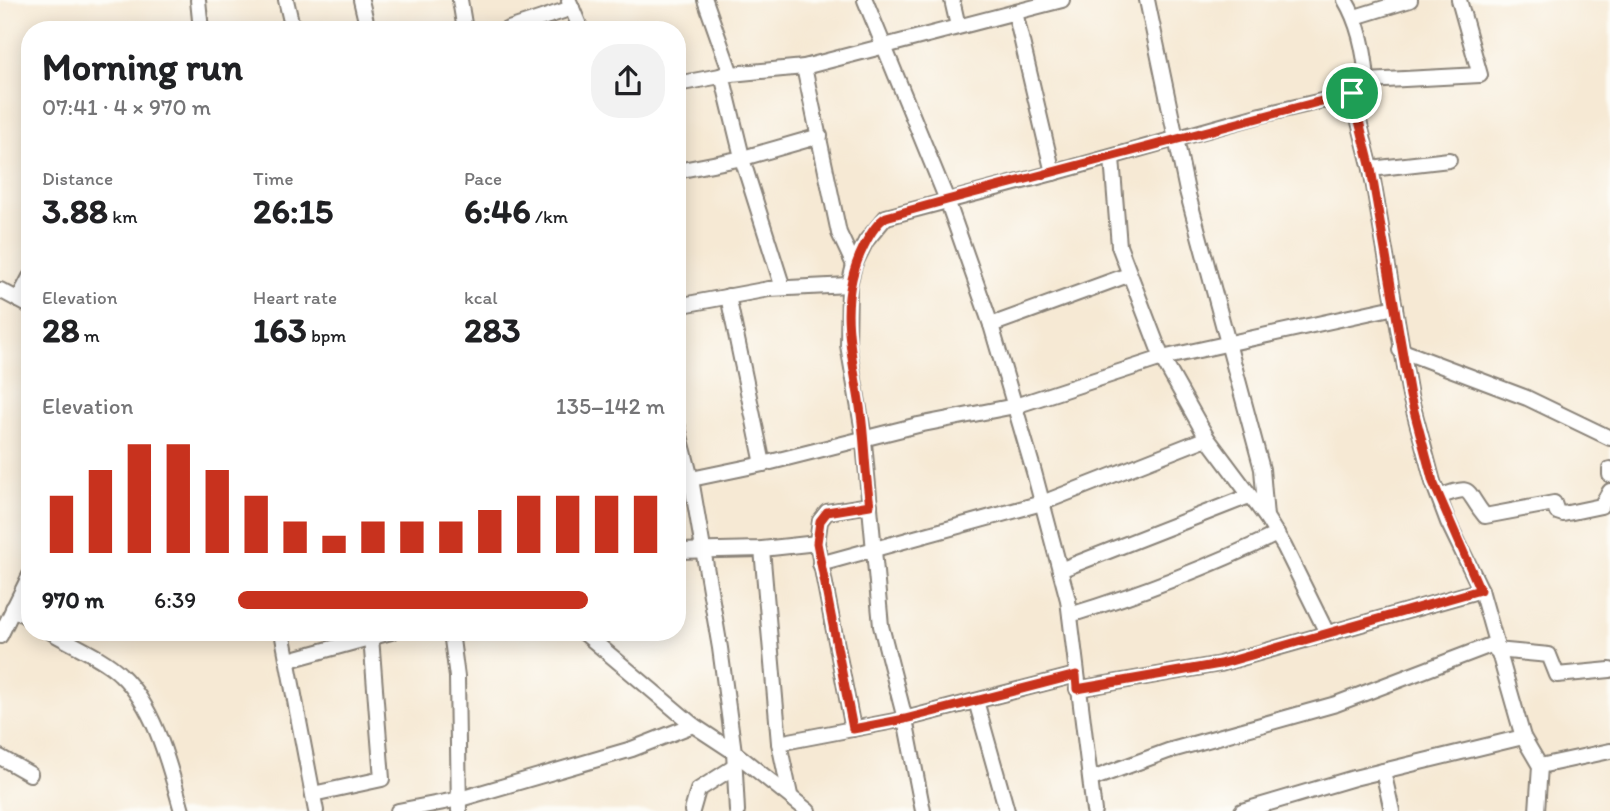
<!DOCTYPE html>
<html lang="en">
<head>
<meta charset="utf-8">
<style>
  :root { --surface:#fff; --page:#f2f2f2; --text:#202124; --muted:#757577; --accent:#c8321e }
  body { margin:0; font-family:Itim,sans-serif; background:var(--page); color:var(--text); height:100vh; display:flex; flex-direction:column; font-size:26px; white-space:nowrap }
  * { box-sizing:border-box; margin:0 }
  p { font-size:23px; color:var(--muted) }
  .icon { flex:none; width:38px; height:38px; fill:none; stroke:currentColor; stroke-width:2; stroke-linecap:round; stroke-linejoin:round }
  .map { position:relative; flex:1; overflow:hidden }
  .sheet { position:absolute; left:21px; top:21px; width:665px; height:620px; display:flex; flex-direction:column; background:var(--surface); border-radius:28px; box-shadow:0 4px 18px #0003 }
  .sheet>* { flex:none }
  .pin { position:absolute; display:grid; place-items:center; width:60px; height:60px; color:#fff; margin:-30px; border:4px solid #fff; border-radius:50%; box-shadow:0 2px 7px #0007 }
  .round { display:grid; place-items:center; flex:none; width:74px; height:74px; border-radius:28px; background:var(--page) }
  .headline { display:flex; align-items:center; justify-content:space-between; height:119px; padding:0 21px }
  h1 { font-size:38px; font-weight:800; line-height:52px }
  .metrics { display:grid; grid-template-columns:repeat(3,1fr); gap:10px; height:119px; padding:7px 21px }
  .metrics div { display:grid; align-content:center }
  .metrics b { font-size:35px; font-weight:800 }
  .metrics small { font-size:19px; font-weight:400 }
  .metrics p { font-size:19px }
  .chart { height:196px; padding:14px 21px }
  .chart p { display:flex; justify-content:space-between }
  .chart svg { width:100%; height:126px; margin-top:7px; stroke:var(--accent); stroke-width:6 }
  ul { padding:0 21px; list-style:none; font-size:23px }
  li { display:grid; grid-template-columns:112px 84px 1fr; align-items:center; height:52px }
  li i { height:18px; border-radius:9px; background:var(--accent) }
  .map>svg:first-child { display:block }
  .lines { fill:none; stroke-linecap:round; stroke-linejoin:round }
  .minor-casing { stroke:#898278; stroke-width:18 }
  .minor { stroke:#fff; stroke-width:14 }
  .route-casing { stroke:#fff; stroke-width:14 }
  .route { stroke:#c8321e; stroke-width:9 }
</style>
</head>
<body>
<div class="map">
<svg width="1610" height="811" viewBox="0 0 1610 811">
  <rect width="100%" height="100%" fill="#fdfcf7"/>
  <filter id="ink" filterUnits="userSpaceOnUse"><feTurbulence type="fractalNoise" baseFrequency=".0143" numOctaves="2"/><feDisplacementMap in="SourceGraphic" scale="14" xChannelSelector="R" yChannelSelector="G"/><feConvolveMatrix kernelMatrix="1 2 1 2 8 2 1 2 1" color-interpolation-filters="sRGB"/></filter>
  <filter id="wash" filterUnits="userSpaceOnUse"><feTurbulence type="fractalNoise" baseFrequency=".00686" numOctaves="4" result="noise"/><feDisplacementMap in="SourceGraphic" scale="28" xChannelSelector="R" yChannelSelector="G"/><feGaussianBlur stdDeviation="1.57" result="paint"/><feColorMatrix in="noise" values="0 0 0 0 0 0 0 0 0 0 0 0 0 0 0 0 0 1.4 0 .05"/><feComposite in="paint" operator="in"/></filter>
  <g filter="url(#wash)">
    <rect width="100%" height="100%" fill="#f6e9d4"/>
  </g>
  <g filter="url(#ink)">
    <g class="lines">
      <!-- minor casing -->
      <g class="minor-casing">
        <g id="minor">
          <path d="M198,0L201,30"/>
          <path d="M286,0L293,30"/>
          <path d="M361,0L368,30"/>
          <path d="M460,0L465,30"/>
          <path d="M705,0L731,74"/>
          <path d="M865,0L947,200L991,325L1034,472L1068,600L1094,811"/>
          <path d="M952,0L958,26"/>
          <path d="M1147,0L1187,191L1262,469L1266,517L1284,546L1327,633"/>
          <path d="M1345,0C1360,25 1365,52 1367,81"/>
          <path d="M1459,0L1480,75L1367,81L1353,85L1352,94L1371,169L1410,396L1433,482L1448,522L1481,590L1523,737L1540,766L1537,811"/>
          <path d="M569,1L581,30"/>
          <path d="M1015,12L1053,173L1261,115L1352,94"/>
          <path d="M1355,17L1410,0"/>
          <path d="M506,30L572,8"/>
          <path d="M804,67L839,233L854,265"/>
          <path d="M722,75L744,165L783,288"/>
          <path d="M677,84L731,74L804,67L1062,0"/>
          <path d="M1112,158L1119,246L1162,358L1207,438L1266,517"/>
          <path d="M1371,169L1449,160"/>
          <path d="M677,171L743,158L820,136"/>
          <path d="M0,290L30,306"/>
          <path d="M728,296L763,464"/>
          <path d="M18,300L30,277"/>
          <path d="M677,306L769,289L849,285"/>
          <path d="M991,325L1128,275"/>
          <path d="M1400,350L1527,398L1610,438"/>
          <path d="M677,424L691,479L720,648L734,752L737,811"/>
          <path d="M1610,469V475"/>
          <path d="M677,482L763,464L918,425L1015,406L1162,358L1395,307"/>
          <path d="M1439,497C1475,483 1464,491 1485,516L1554,503L1557,512L1563,514L1601,506L1610,491"/>
          <path d="M762,549L779,743L790,795"/>
          <path d="M677,551L762,549L817,543"/>
          <path d="M820,564L1042,503L1207,438"/>
          <path d="M1060,570L1249,496"/>
          <path d="M13,608L30,619"/>
          <path d="M1070,615C1142,593 1209,567 1277,534"/>
          <path d="M51,632C71,644 104,658 120,674C156,708 169,765 182,811"/>
          <path d="M282,632L316,811"/>
          <path d="M451,632L457,677L459,811"/>
          <path d="M583,632L693,725L734,752L808,811"/>
          <path d="M0,636L30,575"/>
          <path d="M1496,650L1549,655L1557,675L1610,670"/>
          <path d="M289,660L391,632"/>
          <path d="M1077,689L1220,664L1481,590"/>
          <path d="M976,701L1007,811"/>
          <path d="M853,729L817,543L820,521L827,512L870,505"/>
          <path d="M779,743L905,719L1076,675"/>
          <path d="M0,757L30,774"/>
          <path d="M1540,766L1610,751"/>
          <path d="M1383,771L1392,811"/>
          <path d="M1092,779L1168,751L1336,704L1496,643"/>
          <path d="M313,794L382,779L371,637"/>
          <path d="M398,811L460,799L632,749L693,725"/>
          <path d="M692,811L698,790L734,767"/>
          <path d="M923,811L905,719L881,626L863,432L848,345L849,285L854,265L866,241L886,217L1053,173"/>
          <path d="M1242,811L1354,778L1523,737"/>
        </g>
      </g>
      <!-- minor -->
      <use href="#minor" class="minor"/>
    </g>
  </g>
  <g class="lines" filter="url(#ink)">
    <!-- route casing -->
    <g class="route-casing">
      <path id="route" d="M1352,93L1371,169L1410,396L1433,482L1480,590L1220,664L1077,689L1076,675L905,719L853,729L817,543L820,521L827,512L870,505C865,474 865,444 861,414C853,355 835,303 864,246C869,236 876,223 886,217L947,200Z"/>
    </g>
    <!-- route -->
    <use href="#route" class="route"/>
  </g>
</svg>
<div class="pin" style="left:1352px;top:93px;background:#1e9e55"><svg class="icon" aria-label="arrive" viewBox="0 0 24 24"><path d="M6 21V4h12l-3 4 3 4H6"/></svg></div>
<section class="sheet">
<div class="headline"><div><h1>Morning run</h1><p>07:41 · 4 × 970 m</p></div><a class="round"><svg class="icon" aria-label="share" viewBox="0 0 24 24"><path d="M12 15V3M7 8l5-5 5 5M5 13v7h14v-7"/></svg></a></div>
<div class="metrics">
<div><p>Distance</p><b>3.88<small> km</small></b></div>
<div><p>Time</p><b>26:15</b></div>
<div><p>Pace</p><b>6:46<small> /km</small></b></div>
</div>
<div class="metrics">
<div><p>Elevation</p><b>28<small> m</small></b></div>
<div><p>Heart rate</p><b>163<small> bpm</small></b></div>
<div><p>kcal</p><b>283</b></div>
</div>
<div class="chart"><p><span>Elevation</span>135–142 m</p>
<svg viewBox="0 0 160 44" preserveAspectRatio="none"><path d="M5 44V24M15 44V15M25 44V6M35 44V6M45 44V15M55 44V24M65 44V33M75 44V38M85 44V33M95 44V33M105 44V33M115 44V29M125 44V24M135 44V24M145 44V24M155 44V24"/></svg>
</div>
<ul>
<li><b>970 m</b>6:39<i style="width:82%"></i></li>
</ul>
</section>
</div>
</body>
</html>
